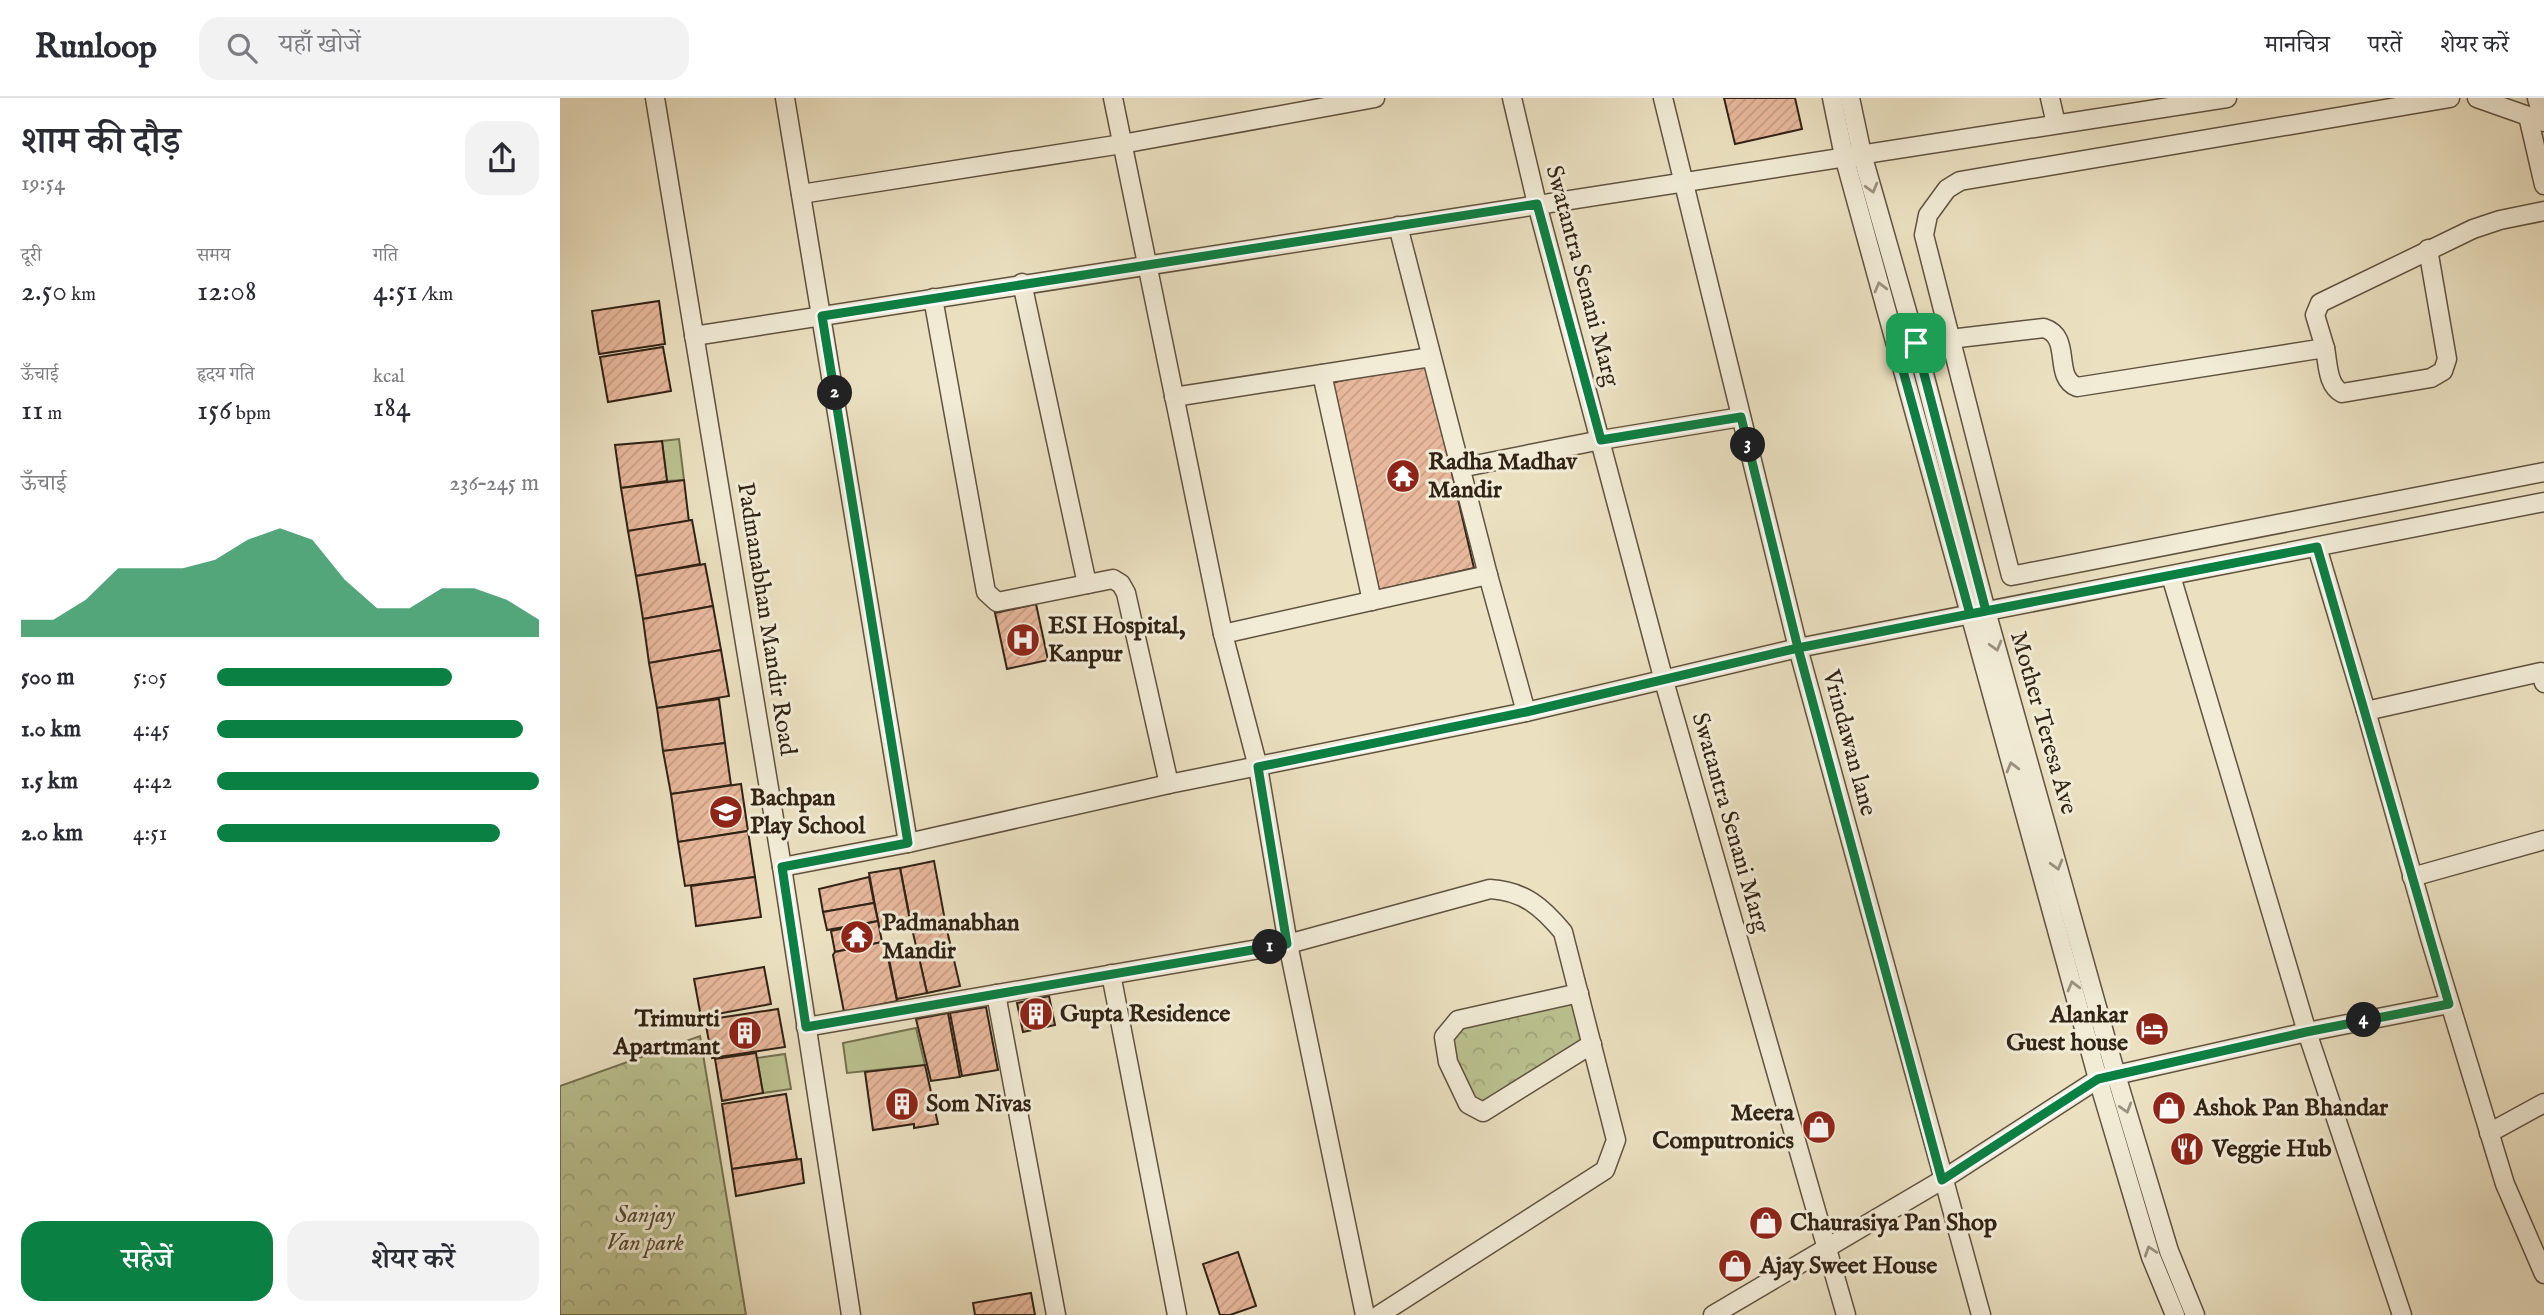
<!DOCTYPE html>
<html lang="hi">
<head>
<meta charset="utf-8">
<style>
  :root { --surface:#fff; --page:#f2f2f3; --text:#2b2b33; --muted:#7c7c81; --line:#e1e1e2; --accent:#0b8043 }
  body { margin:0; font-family:"IM FELL English","Noto Serif Devanagari",serif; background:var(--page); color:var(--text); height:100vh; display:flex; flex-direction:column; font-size:26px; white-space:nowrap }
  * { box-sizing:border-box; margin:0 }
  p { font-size:23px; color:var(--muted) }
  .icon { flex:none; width:38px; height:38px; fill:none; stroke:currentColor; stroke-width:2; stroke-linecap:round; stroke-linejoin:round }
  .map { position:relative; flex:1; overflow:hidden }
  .panel { display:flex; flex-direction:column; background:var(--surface); width:560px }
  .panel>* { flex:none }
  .pin { position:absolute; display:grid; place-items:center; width:60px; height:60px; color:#fff; margin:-30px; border-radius:14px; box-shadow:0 4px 10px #0006 }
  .km { position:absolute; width:35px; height:35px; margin:-18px; border-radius:50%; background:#222; color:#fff; font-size:19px; line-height:35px; text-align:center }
  .round { display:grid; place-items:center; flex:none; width:74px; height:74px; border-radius:21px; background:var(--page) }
  .summary { display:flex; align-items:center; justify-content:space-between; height:119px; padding:0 21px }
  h1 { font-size:38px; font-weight:600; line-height:52px }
  .stats { display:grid; grid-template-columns:repeat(3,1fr); gap:10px; height:119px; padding:7px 21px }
  .stats div { display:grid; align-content:center }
  .stats b { font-size:30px; font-weight:600 }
  .stats small { font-size:19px; font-weight:400 }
  .stats p { font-size:19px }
  .chart { height:196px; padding:14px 21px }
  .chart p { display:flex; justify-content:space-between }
  .chart svg { width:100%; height:126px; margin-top:7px; fill:var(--accent); opacity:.7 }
  .cta { display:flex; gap:14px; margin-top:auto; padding:14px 21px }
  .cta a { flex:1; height:80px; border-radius:21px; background:var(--accent); color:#fff; font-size:28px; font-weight:600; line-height:80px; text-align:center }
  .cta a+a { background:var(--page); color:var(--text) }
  ul { padding:0 21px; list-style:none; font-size:23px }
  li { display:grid; grid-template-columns:112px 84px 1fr; align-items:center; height:52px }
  li i { height:18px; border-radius:9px; background:var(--accent) }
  header { display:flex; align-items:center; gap:42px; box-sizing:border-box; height:98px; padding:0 35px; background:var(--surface); border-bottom:2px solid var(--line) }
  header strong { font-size:33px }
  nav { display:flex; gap:38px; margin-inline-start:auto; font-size:24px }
  .search { width:490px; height:63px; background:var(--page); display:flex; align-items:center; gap:18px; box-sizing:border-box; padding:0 24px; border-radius:21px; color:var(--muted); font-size:26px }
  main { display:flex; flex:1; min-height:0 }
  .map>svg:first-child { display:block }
  .park { fill:url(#park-crowns); stroke:#767252; stroke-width:2 }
  .garden { fill:#bbc290; stroke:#767252; stroke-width:2 }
  .building { fill:url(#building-hatch); stroke:#312315; stroke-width:2 }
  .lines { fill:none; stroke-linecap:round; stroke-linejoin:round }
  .minor-casing { stroke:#605240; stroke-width:21 }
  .minor { stroke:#f2ecd7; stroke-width:18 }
  .oneway { stroke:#9b9280 }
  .route-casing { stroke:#fff; stroke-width:14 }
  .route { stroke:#0b8043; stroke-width:9 }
  .labels { text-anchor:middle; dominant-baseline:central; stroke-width:6; stroke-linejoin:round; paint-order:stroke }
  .street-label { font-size:24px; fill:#312315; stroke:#f2ecd7 }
  .poi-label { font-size:24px; font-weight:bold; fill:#312315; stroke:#f2ecd7; text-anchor:start }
  .park-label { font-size:24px; font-style:italic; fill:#544b34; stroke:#f2ecd7 }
</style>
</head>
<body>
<header>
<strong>Runloop</strong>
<div class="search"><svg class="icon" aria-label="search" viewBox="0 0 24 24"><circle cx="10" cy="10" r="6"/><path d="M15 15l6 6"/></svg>यहाँ खोजें</div>
<nav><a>मानचित्र</a><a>परतें</a><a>शेयर करें</a></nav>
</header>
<main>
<section class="panel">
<div class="summary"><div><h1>शाम की दौड़</h1><p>19:54</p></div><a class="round"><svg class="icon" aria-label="share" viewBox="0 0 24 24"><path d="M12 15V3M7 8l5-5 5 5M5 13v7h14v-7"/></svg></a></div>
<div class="stats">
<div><p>दूरी</p><b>2.50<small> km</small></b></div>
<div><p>समय</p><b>12:08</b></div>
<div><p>गति</p><b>4:51<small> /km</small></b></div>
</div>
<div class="stats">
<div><p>ऊँचाई</p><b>11<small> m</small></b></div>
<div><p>हृदय गति</p><b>156<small> bpm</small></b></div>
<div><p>kcal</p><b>184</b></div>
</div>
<div class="chart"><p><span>ऊँचाई</span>236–245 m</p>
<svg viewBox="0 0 160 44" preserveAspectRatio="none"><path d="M0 44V38L10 38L20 31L30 20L40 20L50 20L60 17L70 10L80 6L90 10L100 24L110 34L120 34L130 27L140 27L150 31L160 38V44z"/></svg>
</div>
<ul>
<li><b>500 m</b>5:05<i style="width:73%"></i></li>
<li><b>1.0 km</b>4:45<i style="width:95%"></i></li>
<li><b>1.5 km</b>4:42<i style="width:100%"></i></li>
<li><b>2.0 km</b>4:51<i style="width:88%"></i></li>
</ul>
<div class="cta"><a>सहेजें</a><a>शेयर करें</a></div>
</section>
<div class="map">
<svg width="1984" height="1217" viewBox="0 0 1984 1217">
  <defs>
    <pattern id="park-crowns" width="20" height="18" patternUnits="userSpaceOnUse" patternTransform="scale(1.75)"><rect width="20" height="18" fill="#bbc290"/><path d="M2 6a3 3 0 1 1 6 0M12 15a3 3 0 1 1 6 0" fill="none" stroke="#a1a67b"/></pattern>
    <pattern id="building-hatch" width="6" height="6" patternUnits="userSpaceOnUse" patternTransform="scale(1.75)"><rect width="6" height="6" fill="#e8b89c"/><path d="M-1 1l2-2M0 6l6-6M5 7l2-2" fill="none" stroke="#c79e86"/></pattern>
  </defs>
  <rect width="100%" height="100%" fill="#ebe1c1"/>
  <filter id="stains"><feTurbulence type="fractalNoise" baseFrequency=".00286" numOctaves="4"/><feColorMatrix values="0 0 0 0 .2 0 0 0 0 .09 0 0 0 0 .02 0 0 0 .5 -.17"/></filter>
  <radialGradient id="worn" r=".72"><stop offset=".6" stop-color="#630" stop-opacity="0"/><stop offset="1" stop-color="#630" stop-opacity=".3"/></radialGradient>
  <!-- park -->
  <g class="park">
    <path d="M1017,898L1029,945L917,1010L888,944L899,924Z"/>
    <path d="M140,938L186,1217H0V988Z"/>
  </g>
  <!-- garden -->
  <g class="garden">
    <path d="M119,341L124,382L107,383L102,343Z"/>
    <path d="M356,930L365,967L287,975L283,945Z"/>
    <path d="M225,956L231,991L203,995L197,960Z"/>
  </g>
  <!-- building -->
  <g class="building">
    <path d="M1164,0H1235L1242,31L1175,46Z"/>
    <path d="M99,203L105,246L39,256L32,213Z"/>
    <path d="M103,249L111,293L48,304L40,259Z"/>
    <path d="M866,263L914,470L819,492L771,285Z"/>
    <path d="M102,343L107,383L61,390L55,347Z"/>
    <path d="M124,382L129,424L68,433L61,390Z"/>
    <path d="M132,422L140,466L76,478L68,433Z"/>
    <path d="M145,466L153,508L83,521L76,478Z"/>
    <path d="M476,506L488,562L447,571L435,515Z"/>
    <path d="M153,508L161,552L89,565L83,521Z"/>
    <path d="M161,552L169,598L97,610L89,565Z"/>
    <path d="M159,601L165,645L103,653L97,610Z"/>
    <path d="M165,645L171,687L111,696L103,653Z"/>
    <path d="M181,686L188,733L118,744L111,696Z"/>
    <path d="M188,733L195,779L125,788L118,744Z"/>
    <path d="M374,763L386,828L353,835L340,770Z"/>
    <path d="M340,770L351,828L320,834L309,775Z"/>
    <path d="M195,779L201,819L136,828L131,788Z"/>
    <path d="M309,779L314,805L263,814L259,791Z"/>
    <path d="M314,805L318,823L267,832L263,814Z"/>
    <path d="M318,823L322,844L275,854L271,833Z"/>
    <path d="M386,828L400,888L367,895L353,835Z"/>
    <path d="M322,844L325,845L337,903L284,914L273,857L275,854Z"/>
    <path d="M358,855L367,895L337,901L329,861Z"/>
    <path d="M204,869L211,906L141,919L134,881Z"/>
    <path d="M489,898L495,927L463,934L457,905Z"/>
    <path d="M426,909L438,972L402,978L390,915Z"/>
    <path d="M218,911L225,949L152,960L145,922Z"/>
    <path d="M388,915L400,979L371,983L356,921Z"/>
    <path d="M196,955L203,995L162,1003L155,961Z"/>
    <path d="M365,967L378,1026L354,1030V1026L313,1032L305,974Z"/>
    <path d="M226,996L237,1061L172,1071L162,1006Z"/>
    <path d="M241,1061L244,1085L176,1098L172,1071Z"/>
    <path d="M678,1154L696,1208L670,1217H660L643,1166Z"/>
    <path d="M471,1195L475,1217H415L413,1205Z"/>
  </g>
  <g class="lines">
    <!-- minor casing -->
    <g class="minor-casing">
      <g id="minor">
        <path d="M95,0L222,769L291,1217"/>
        <path d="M225,0L348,745"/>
        <path d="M553,0L663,536L698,669L728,846L805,1217"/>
        <path d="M952,0L977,106L1104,583L1286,1217"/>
        <path d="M1103,0L1238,550L1421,1217"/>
        <path d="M1272,0L1284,58L1538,981L1591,1159L1615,1217"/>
        <path d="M1290,0L1302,56L1356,245L1426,513L1556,977L1609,1153L1635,1217"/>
        <path d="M1490,0L1496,26"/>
        <path d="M1890,0L1400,83L1387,91L1368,117L1364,137L1451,478L1984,374"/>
        <path d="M1917,0L1968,18L1984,87"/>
        <path d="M1977,0L1984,24"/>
        <path d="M241,96L562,46L815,0"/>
        <path d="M838,128L928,477L966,614"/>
        <path d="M462,185L527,486"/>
        <path d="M373,200L426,494L437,504L553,481L561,486L566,495L609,686"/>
        <path d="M134,238L1667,0"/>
        <path d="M1345,248L1390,241L1484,230C1513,239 1492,279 1517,289L1765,250L1755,217L1760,205L1913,131L1940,122L1984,113"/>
        <path d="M1765,250C1768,265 1767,287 1782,295L1871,280L1883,273L1887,261L1868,151"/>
        <path d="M762,276L812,503"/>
        <path d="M614,299L871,259"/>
        <path d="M900,370L1041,342L1181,319"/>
        <path d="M1757,449L1806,613L1870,840L1945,1086L1984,1176"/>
        <path d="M1611,478L1747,934L1889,906"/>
        <path d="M663,536L928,477"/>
        <path d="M1806,613L1981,574L1984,585"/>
        <path d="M222,769L348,745L609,686L966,614L1238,550L1984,404"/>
        <path d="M1852,779L1984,742"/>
        <path d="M551,876L617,1217"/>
        <path d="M1019,895L898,922L884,939L888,964L908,1006L923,1014L1032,946"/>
        <path d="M436,896L496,1217"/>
        <path d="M246,929L728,846L930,791C964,793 982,809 1003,834L1056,1042L1045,1072L819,1217"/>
        <path d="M1929,1035L1984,1005"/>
        <path d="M1153,1217L1382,1082L1538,981L1747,934L1842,1217"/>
      </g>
    </g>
    <!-- minor -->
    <use href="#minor" class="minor"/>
  </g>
  <!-- one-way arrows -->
  <defs><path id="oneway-chevron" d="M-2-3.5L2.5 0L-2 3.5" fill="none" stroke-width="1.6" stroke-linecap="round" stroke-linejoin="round" transform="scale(1.75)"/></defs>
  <g class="oneway">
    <use href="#oneway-chevron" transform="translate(1312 90) rotate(74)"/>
    <use href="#oneway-chevron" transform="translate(1320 189) rotate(-105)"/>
    <use href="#oneway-chevron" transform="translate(1436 548) rotate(74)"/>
    <use href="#oneway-chevron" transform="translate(1452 669) rotate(-105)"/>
    <use href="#oneway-chevron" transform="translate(1497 767) rotate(74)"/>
    <use href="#oneway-chevron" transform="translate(1513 888) rotate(-105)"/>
    <use href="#oneway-chevron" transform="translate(1566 1010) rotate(73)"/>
    <use href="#oneway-chevron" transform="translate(1590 1153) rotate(-108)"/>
  </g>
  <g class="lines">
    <!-- route casing -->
    <g class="route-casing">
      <path id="route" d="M1356,245L1426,513L1410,516L1238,550L966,614L698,669L727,846L246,929L222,769L348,745L262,218L977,106L1041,342L1181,319L1238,550L1382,1082L1538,981L1746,934L1889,906L1757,449L1410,516L1337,251L1356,245"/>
    </g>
    <!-- route -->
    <use href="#route" class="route"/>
  </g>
  <!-- icons -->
  <defs>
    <g id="temple-disc" transform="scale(1.75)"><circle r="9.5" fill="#8f2418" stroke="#f2ecd7"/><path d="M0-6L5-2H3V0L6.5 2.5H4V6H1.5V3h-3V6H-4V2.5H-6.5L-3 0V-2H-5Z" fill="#fff"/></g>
    <g id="hospital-disc" transform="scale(1.75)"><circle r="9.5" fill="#8f2418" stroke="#f2ecd7"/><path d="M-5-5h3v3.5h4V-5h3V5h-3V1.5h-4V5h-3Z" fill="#fff"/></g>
    <g id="school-disc" transform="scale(1.75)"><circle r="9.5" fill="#8f2418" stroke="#f2ecd7"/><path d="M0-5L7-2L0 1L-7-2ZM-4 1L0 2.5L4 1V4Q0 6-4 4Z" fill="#fff"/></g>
    <g id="building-disc" transform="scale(1.75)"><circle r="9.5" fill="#8f2418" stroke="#f2ecd7"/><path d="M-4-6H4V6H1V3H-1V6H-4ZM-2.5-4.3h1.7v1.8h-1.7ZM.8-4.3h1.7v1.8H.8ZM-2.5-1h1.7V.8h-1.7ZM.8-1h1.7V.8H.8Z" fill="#fff"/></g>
    <g id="hotel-disc" transform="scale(1.75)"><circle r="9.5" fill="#8f2418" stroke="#f2ecd7"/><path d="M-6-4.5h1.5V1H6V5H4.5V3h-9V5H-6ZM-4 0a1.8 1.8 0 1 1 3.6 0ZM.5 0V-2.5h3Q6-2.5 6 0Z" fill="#fff"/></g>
    <g id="shop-disc" transform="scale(1.75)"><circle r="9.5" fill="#8f2418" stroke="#f2ecd7"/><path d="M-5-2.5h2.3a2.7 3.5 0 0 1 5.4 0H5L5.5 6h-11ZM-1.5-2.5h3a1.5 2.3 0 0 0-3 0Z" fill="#fff"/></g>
    <g id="restaurant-disc" transform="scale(1.75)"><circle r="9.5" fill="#8f2418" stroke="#f2ecd7"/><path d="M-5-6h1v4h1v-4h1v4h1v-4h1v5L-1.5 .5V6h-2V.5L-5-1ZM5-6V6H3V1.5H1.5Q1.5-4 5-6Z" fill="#fff"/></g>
  </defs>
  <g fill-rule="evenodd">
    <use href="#temple-disc" x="843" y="378"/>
    <use href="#hospital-disc" x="463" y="542"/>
    <use href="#school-disc" x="166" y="714"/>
    <use href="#temple-disc" x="297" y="839"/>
    <use href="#building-disc" x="476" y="916"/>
    <use href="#hotel-disc" x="1592" y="931"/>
    <use href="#building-disc" x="185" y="935"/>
    <use href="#building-disc" x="342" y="1006"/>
    <use href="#shop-disc" x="1609" y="1010"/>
    <use href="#shop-disc" x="1259" y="1029"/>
    <use href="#restaurant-disc" x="1627" y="1051"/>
    <use href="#shop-disc" x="1206" y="1125"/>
    <use href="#shop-disc" x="1175" y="1168"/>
  </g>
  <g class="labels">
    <!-- street labels -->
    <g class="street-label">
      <text transform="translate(1022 178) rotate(75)">Swatantra Senani Marg</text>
      <text transform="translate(206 521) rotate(81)">Padmanabhan Mandir Road</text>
      <text transform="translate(1483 625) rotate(74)">Mother Teresa Ave</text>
      <text transform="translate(1289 645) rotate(75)">Vrindawan lane</text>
      <text transform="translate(1170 725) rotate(74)">Swatantra Senani Marg</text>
    </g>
    <!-- poi labels -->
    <g class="poi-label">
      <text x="868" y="364">Radha Madhav<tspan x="868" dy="28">Mandir</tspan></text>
      <text x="488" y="528">ESI Hospital,<tspan x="488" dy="28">Kanpur</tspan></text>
      <text x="190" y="700">Bachpan<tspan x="190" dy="28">Play School</tspan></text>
      <text x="322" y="825">Padmanabhan<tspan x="322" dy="28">Mandir</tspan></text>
      <text x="500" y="916">Gupta Residence</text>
      <text x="1568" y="917" text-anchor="end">Alankar<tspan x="1568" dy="28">Guest house</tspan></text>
      <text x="160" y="921" text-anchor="end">Trimurti<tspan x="160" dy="28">Apartmant</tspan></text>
      <text x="366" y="1006">Som Nivas</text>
      <text x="1634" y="1010">Ashok Pan Bhandar</text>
      <text x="1234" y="1015" text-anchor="end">Meera<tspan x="1234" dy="28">Computronics</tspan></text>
      <text x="1652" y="1051">Veggie Hub</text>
      <text x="1230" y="1125">Chaurasiya Pan Shop</text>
      <text x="1200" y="1168">Ajay Sweet House</text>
    </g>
    <!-- park labels -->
    <g class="park-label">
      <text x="85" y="1117">Sanjay<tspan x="85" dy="28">Van park</tspan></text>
    </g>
  </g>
  <rect width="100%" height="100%" filter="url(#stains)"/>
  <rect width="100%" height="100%" fill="url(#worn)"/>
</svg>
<div class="pin" style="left:1356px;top:245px;background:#1e9e55"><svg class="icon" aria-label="arrive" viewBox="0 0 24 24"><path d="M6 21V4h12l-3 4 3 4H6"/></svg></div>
<b class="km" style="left:710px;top:849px">1</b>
<b class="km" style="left:275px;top:295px">2</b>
<b class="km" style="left:1188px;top:347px">3</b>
<b class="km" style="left:1804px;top:922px">4</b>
</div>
</main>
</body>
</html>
